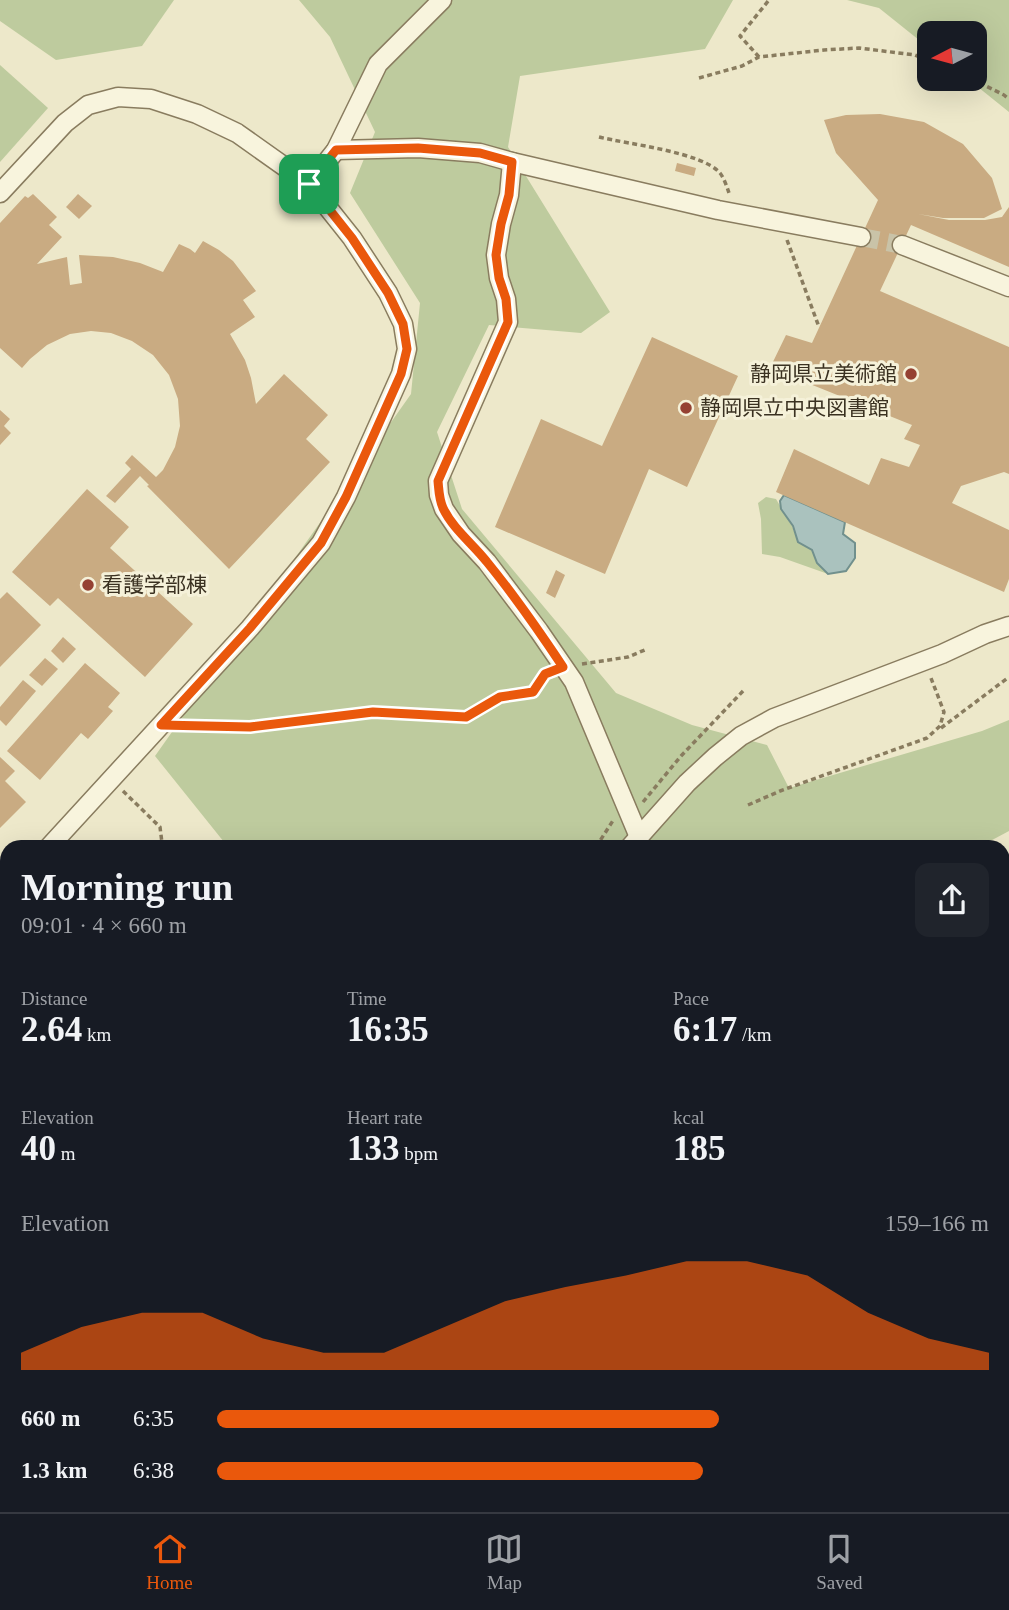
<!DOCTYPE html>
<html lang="en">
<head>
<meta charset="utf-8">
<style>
  :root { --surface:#171b24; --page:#20242c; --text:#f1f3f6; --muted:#9ea1a6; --line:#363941; --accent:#ea580c }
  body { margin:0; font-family:"Times New Roman","Noto Sans JP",serif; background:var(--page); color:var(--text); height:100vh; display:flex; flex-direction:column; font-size:26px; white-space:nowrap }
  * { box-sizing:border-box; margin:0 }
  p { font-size:23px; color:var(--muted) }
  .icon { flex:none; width:38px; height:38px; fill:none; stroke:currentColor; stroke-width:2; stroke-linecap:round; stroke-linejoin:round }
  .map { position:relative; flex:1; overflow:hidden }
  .sheet { position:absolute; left:0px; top:840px; width:1010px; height:672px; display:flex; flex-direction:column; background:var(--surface); border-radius:21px 21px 0 0; box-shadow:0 7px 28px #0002 }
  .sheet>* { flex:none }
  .needle { width:46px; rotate:264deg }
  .controls { position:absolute; left:917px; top:21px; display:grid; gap:14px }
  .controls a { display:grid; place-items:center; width:70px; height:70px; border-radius:14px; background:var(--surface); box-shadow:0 7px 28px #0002; font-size:35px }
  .pin { position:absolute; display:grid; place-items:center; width:60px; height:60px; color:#fff; margin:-30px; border-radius:14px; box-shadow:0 4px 10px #0006 }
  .round { display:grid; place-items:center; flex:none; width:74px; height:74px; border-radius:14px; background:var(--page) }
  .headline { display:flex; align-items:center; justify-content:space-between; height:119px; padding:0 21px }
  h1 { font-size:38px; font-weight:600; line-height:52px }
  .metrics { display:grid; grid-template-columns:repeat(3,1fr); gap:10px; height:119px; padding:7px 21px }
  .metrics div { display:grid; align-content:center }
  .metrics b { font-size:35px; font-weight:600 }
  .metrics small { font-size:19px; font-weight:400 }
  .metrics p { font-size:19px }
  .chart { height:196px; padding:14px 21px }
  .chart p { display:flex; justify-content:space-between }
  .chart svg { width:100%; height:126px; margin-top:7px; fill:var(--accent); opacity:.7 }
  ul { padding:0 21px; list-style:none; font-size:23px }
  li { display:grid; grid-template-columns:112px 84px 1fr; align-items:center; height:52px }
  li i { height:18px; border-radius:9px; background:var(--accent) }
  .dock { display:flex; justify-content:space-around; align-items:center; height:98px; border-top:2px solid var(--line); background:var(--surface); font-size:19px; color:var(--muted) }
  .dock a { display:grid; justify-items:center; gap:4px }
  .dock .on { color:var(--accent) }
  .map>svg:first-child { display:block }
  .green { fill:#becb9e }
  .water { fill:#aac2be; stroke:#71908d; stroke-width:2 }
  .building { fill:#c9ab82 }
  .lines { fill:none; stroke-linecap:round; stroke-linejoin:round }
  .minor-tunnel { stroke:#c9c3a8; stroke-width:18; stroke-dasharray:18 9; stroke-linecap:butt }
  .minor-casing { stroke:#897c5f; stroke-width:21 }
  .path { stroke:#897c5f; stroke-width:3.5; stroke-dasharray:5 3.5; stroke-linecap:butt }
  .minor { stroke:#f8f4dd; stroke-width:18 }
  .route-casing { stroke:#fff; stroke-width:14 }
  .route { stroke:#ea580c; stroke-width:9 }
  .poi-dot { fill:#954132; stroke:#f5f1d9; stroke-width:2.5 }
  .labels { text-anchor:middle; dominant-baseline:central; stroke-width:6; stroke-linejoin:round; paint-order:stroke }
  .poi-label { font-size:21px; fill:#3a3121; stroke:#f5f1d9; text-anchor:start }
</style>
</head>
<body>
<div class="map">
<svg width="1009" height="1512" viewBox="0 0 1009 1512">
  <rect width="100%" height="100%" fill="#ede8ca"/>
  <!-- green -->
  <g class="green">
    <path d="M0,0H174L142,46L56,60L0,21Z"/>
    <path d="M299,0H733L705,49L520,76L508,147L610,312L581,333L489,325L437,432L462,509L616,693L692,725L767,745L789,788L982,731L1009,720V831L979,847H228L155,756L411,394L420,303L350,193L375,132L330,37Z"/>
    <path d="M847,0H1009V112L968,79H975V33H929V48L879,8Z"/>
    <path d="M0,65L48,108L0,162Z"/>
    <path d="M766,497L776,499L792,526L798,542L812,550L817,563L828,574L780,557L762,554L761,519L758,503Z"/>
    <path d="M0,1119L7,1125V1277L0,1283Z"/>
    <path d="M401,1505H533L529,1512H405Z"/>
  </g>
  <!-- water -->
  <path class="water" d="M784,495L845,522L843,534L855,543V558L846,571L828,574L817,563L812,550L798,542L793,526L781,509L780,501Z"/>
  <!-- building -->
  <g class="building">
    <path d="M880,114L924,122L963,144L992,178L1002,209L984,218H943L918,214L949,220H985L1002,217L1009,207V267L911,225L880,291L1009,347V474L1004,472L961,486L952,503L1009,530V579L1004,592L776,492L794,449L869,485L881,458L909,467L920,445L904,439L912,425L770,368L786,335L812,343L878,200L836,153L824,120L846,115Z"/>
    <path d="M677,163L696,168L694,176L675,171Z"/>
    <path d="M33,194L57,217L49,225L62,237L37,264L67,257L70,285L82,283L79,255L113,257L140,263L163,272L179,244L190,249L195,253L203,241L219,250L233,261L256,291L243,300L255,317L230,334L245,360L251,378L256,404L284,374L328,415L306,439L330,462L229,569L147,486L149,485L140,476L115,503L106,496L131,469L125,463L132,455L156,477L163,470L175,447L180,426L178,399L169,375L153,355L132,341L111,333L91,331L70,334L47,345L30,359L22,368L0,348V223L25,196L28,198Z"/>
    <path d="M78,194L92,206L79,219L66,207Z"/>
    <path d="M652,337L738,376L687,487L649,469L605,574L495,527L541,419L602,446Z"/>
    <path d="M0,410L10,419L4,426L11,433L0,445Z"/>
    <path d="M87,489L129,527L110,548L193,624L145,677L58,598L50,606L12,572Z"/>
    <path d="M556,570L565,575L555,598L546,593Z"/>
    <path d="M7,592L41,625L0,667V599Z"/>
    <path d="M63,637L76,649L63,663L51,651Z"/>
    <path d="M45,658L58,669L42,686L29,675Z"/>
    <path d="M85,663L120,693L108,707L113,711L88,739L81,733L40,780L7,751Z"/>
    <path d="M23,680L36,691L6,726L0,720V707Z"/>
    <path d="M0,757L15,771L5,781L26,802L0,828Z"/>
    <path d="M1009,892V932L1003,939V898Z"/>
    <path d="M1003,994L1009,1002V1029L1003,1034Z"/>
    <path d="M1004,1339L1009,1341V1361L1003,1359Z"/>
    <path d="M0,1456L7,1463V1491L0,1499Z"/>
    <path d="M596,1505H665L661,1512H591Z"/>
    <path d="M721,1505H749L745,1512H717Z"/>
    <path d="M770,1505H799L796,1512H785Z"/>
    <rect x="937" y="1505" width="34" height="7"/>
  </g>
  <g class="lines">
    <!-- minor-tunnel -->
    <path class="minor-tunnel" d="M861,237L902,245"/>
    <!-- minor casing -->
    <g class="minor-casing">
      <g id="minor">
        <path d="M336,150L418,148L480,153L512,162L718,210L861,237"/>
        <path d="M512,162L509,195L501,224L496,255L499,278L506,299L508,322L438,481L439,495L444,509L461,534L487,562L539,631L574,682L639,837"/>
        <path d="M309,184L336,150L378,64L442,0"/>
        <path d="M0,193L65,123L88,105L118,97L151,99L197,114L237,133L309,184L352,238L388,293L403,324L407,349L401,374L346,497L321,543L250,628L49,847"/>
        <path d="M902,245L1009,287"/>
        <path d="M630,847L687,783L715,757L741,736L774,718L942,654L985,634L1009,626"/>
        <path d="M0,900L7,893"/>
        <path d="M1003,959L1009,955"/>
        <path d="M1003,1173L1009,1168"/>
        <path d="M0,1240L7,1246"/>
        <path d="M0,1390L7,1395"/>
        <path d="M1003,1433L1009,1435"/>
        <path d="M137,1505L146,1512"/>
        <path d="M315,1505L323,1512"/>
        <path d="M14,1512L20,1505"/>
        <path d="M452,1512L456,1505"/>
        <path d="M831,1512L833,1505"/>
      </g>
    </g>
    <!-- path -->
    <g class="path">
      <path d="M759,57L740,36L769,0"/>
      <path d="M699,78L742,66L759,57L824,50L859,48L915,55L929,61"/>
      <path d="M972,79L1004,95L1009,99"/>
      <path d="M599,137C627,144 702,152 720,173C724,178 727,187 729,193"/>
      <path d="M787,240L819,327"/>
      <path d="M582,664L628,657L647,649"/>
      <path d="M184,726L250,727L373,712L466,717L500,697L533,692L545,674L547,673"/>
      <path d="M941,728L1009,677"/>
      <path d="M123,791L160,827L162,843L160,847"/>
      <path d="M643,802L681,756L744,690"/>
      <path d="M748,805L780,791L927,738L940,726L944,712L931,678"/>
      <path d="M596,847L614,819"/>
      <path d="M0,995L7,987"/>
      <path d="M0,1080L7,1086"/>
    </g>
    <!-- minor -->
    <use href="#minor" class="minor"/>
  </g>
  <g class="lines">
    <!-- route casing -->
    <g class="route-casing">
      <path id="route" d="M418,148L480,153L512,162L509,195L501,224L496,255L499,278L506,299L508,322L438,481C439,491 439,499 443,508C453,529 473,544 487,562C514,595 539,631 563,667L545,674L533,692L500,697L466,717L373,712L250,727L161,725L250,628L321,543L346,497L401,374L407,349L403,324L388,293L352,238L309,184L336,150Z"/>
    </g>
    <!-- route -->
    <use href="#route" class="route"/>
  </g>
  <!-- markers -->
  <g class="poi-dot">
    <circle cx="911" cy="374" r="7"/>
    <circle cx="686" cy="408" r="7"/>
    <circle cx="88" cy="585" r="7"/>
  </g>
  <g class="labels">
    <!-- poi labels -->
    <g class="poi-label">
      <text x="897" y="374" text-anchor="end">静岡県立美術館</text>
      <text x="700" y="408">静岡県立中央図書館</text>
      <text x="102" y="585">看護学部棟</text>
    </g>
  </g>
</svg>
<div class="controls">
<a><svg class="needle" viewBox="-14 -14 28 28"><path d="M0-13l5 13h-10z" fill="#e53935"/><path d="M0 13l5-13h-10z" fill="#9ea1a6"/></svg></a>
</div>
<div class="pin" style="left:309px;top:184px;background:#1e9e55"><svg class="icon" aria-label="arrive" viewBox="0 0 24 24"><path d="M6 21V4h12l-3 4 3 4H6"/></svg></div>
<section class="sheet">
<div class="headline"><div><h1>Morning run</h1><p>09:01 · 4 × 660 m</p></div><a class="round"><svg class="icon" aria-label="share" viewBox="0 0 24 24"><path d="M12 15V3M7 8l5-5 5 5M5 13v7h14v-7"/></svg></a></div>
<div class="metrics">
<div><p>Distance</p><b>2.64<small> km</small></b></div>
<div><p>Time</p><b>16:35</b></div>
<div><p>Pace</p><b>6:17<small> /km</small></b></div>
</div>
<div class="metrics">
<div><p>Elevation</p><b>40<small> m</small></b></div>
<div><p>Heart rate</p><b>133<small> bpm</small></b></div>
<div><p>kcal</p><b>185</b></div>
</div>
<div class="chart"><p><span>Elevation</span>159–166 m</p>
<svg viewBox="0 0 160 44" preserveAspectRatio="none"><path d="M0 44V38L10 29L20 24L30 24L40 33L50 38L60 38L70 29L80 20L90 15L100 11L110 6L120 6L130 11L140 24L150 33L160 38V44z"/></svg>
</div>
<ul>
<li><b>660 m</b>6:35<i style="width:65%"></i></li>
<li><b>1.3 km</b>6:38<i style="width:63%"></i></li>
</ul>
</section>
</div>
<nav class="dock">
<a class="on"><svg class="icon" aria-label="home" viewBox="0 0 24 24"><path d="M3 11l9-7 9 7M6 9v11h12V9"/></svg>Home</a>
<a><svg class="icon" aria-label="map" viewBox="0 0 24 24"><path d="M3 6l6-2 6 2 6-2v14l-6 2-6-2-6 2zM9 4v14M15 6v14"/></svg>Map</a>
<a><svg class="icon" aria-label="saved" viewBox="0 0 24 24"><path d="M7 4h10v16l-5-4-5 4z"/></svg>Saved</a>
</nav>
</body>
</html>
